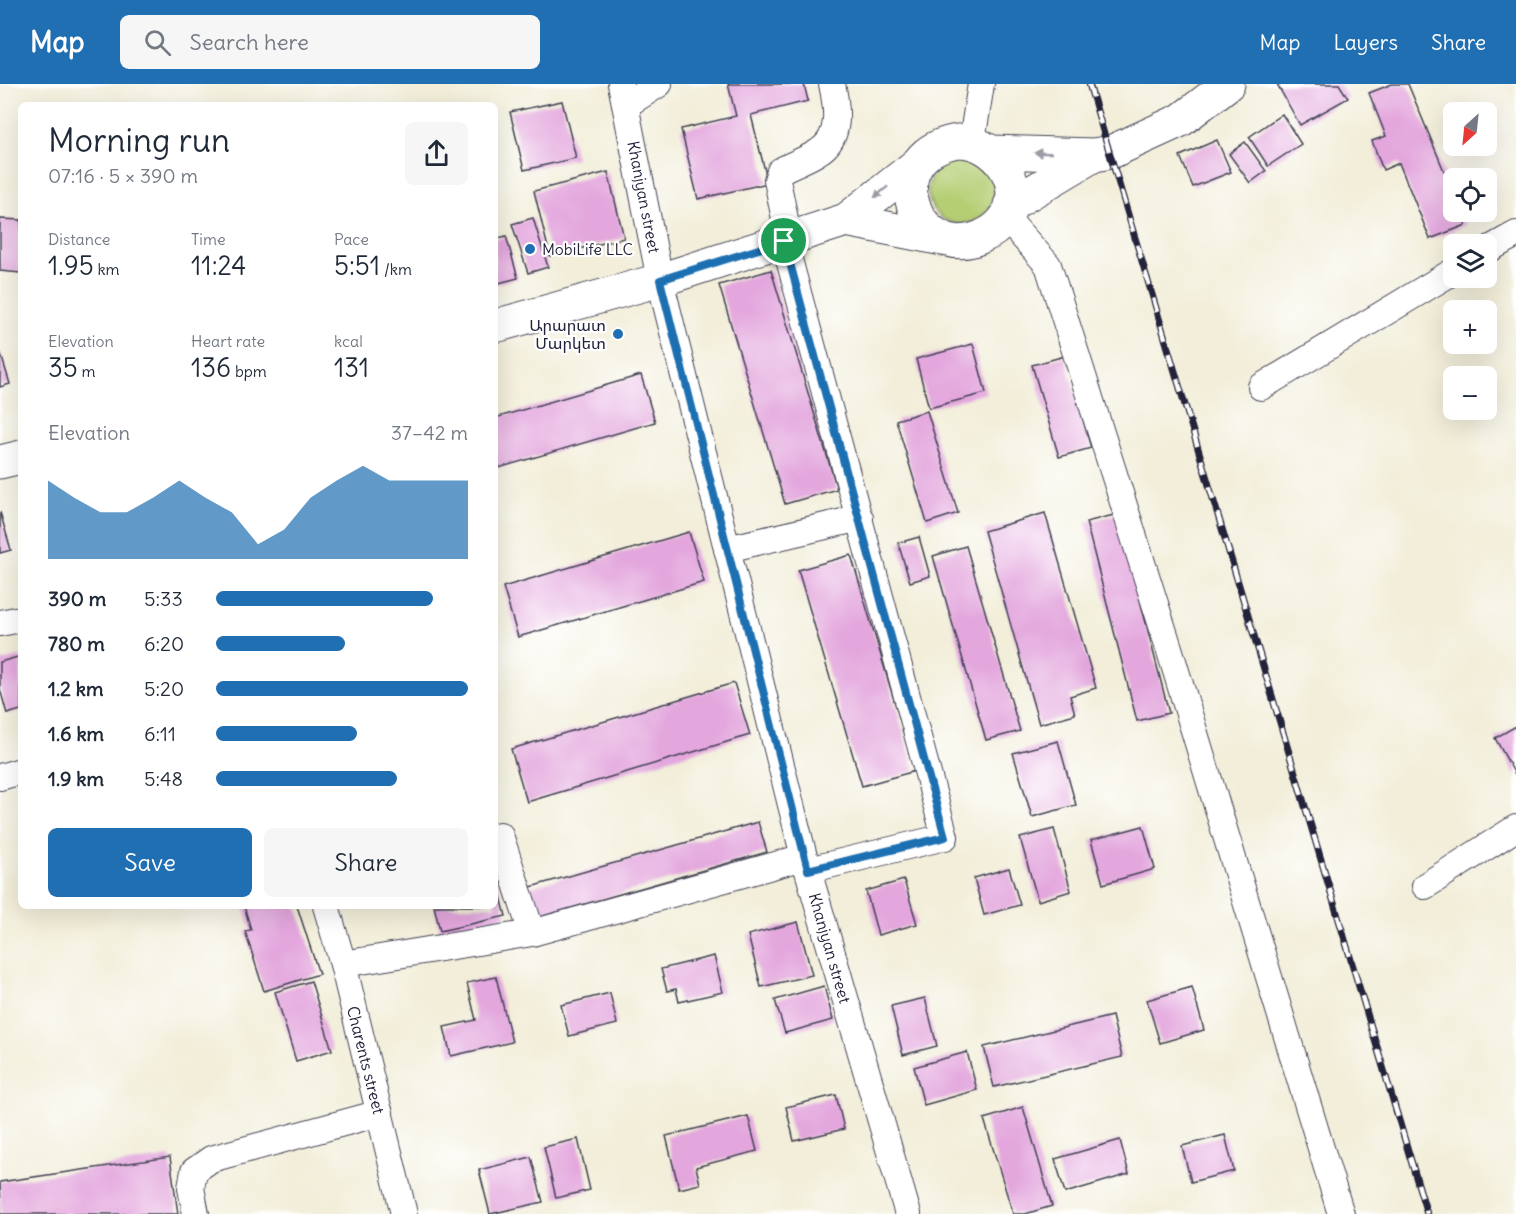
<!DOCTYPE html>
<html lang="en">
<head>
<meta charset="utf-8">
<style>
  :root { --surface:#fff; --page:#f6f6f7; --text:#1f2937; --muted:#747a83; --accent:#1f6fb2 }
  body { margin:0; font-family:Delius,"Noto Sans Armenian",sans-serif; background:var(--page); color:var(--text); height:100vh; display:flex; flex-direction:column; font-size:22px; white-space:nowrap }
  * { box-sizing:border-box; margin:0 }
  p { font-size:20px; color:var(--muted) }
  .icon { flex:none; width:33px; height:33px; fill:none; stroke:currentColor; stroke-width:2; stroke-linecap:round; stroke-linejoin:round }
  .map { position:relative; flex:1; overflow:hidden }
  .drawer { position:absolute; left:18px; top:18px; width:480px; height:807px; display:flex; flex-direction:column; background:var(--surface); border-radius:9px; box-shadow:0 6px 24px #0002 }
  .drawer>* { flex:none }
  .needle { width:39px; rotate:207deg }
  .buttons { position:absolute; left:1443px; top:18px; display:grid; gap:12px }
  .buttons a { display:grid; place-items:center; width:54px; height:54px; border-radius:9px; background:var(--surface); box-shadow:0 6px 24px #0002; font-size:30px }
  .pin { position:absolute; display:grid; place-items:center; width:51px; height:51px; color:#fff; margin:-26px; border:3px solid #fff; border-radius:50%; box-shadow:0 2px 6px #0007 }
  .round { display:grid; place-items:center; flex:none; width:63px; height:63px; border-radius:9px; background:var(--page) }
  .overview { display:flex; align-items:center; justify-content:space-between; height:102px; padding:0 30px }
  h1 { font-size:33px; font-weight:600; line-height:45px }
  .figures { display:grid; grid-template-columns:repeat(3,1fr); gap:9px; height:102px; padding:6px 30px }
  .figures div { display:grid; align-content:center }
  .figures b { font-size:26px; font-weight:600 }
  .figures small { font-size:16px; font-weight:400 }
  .figures p { font-size:16px }
  .chart { height:168px; padding:12px 30px }
  .chart p { display:flex; justify-content:space-between }
  .chart svg { width:100%; height:108px; margin-top:6px; fill:var(--accent); opacity:.7 }
  .button { display:flex; gap:12px; margin-top:auto; padding:12px 30px }
  .button a { flex:1; height:69px; border-radius:9px; background:var(--accent); color:#fff; font-size:24px; font-weight:600; line-height:69px; text-align:center }
  .button a+a { background:var(--page); color:var(--text) }
  ul { padding:0 30px; list-style:none; font-size:20px }
  li { display:grid; grid-template-columns:96px 72px 1fr; align-items:center; height:45px }
  li i { height:15px; border-radius:8px; background:var(--accent) }
  header { display:flex; align-items:center; gap:36px; box-sizing:border-box; height:84px; padding:0 30px; background:var(--accent); color:#fff }
  header strong { font-size:28px }
  nav { display:flex; gap:33px; margin-inline-start:auto; font-size:21px }
  .search { width:420px; height:54px; background:var(--page); display:flex; align-items:center; gap:15px; box-sizing:border-box; padding:0 21px; border-radius:9px; color:var(--muted); font-size:22px }
  .map>svg:first-child { display:block }
  .green { fill:#b5ce73; stroke:#6c7857; stroke-width:1.5 }
  .building { fill:#e3a6dd }
  .lines { fill:none; stroke-linecap:round; stroke-linejoin:round }
  .minor-casing { stroke:#414153; stroke-width:28 }
  .major-casing { stroke:#414153; stroke-width:35 }
  .minor { stroke:#fff; stroke-width:26 }
  .major { stroke:#fff; stroke-width:33 }
  .rail-casing { stroke:#22223b; stroke-width:7 }
  .rail { stroke:#fff; stroke-width:4.5; stroke-dasharray:14; stroke-linecap:butt }
  .oneway { fill:#9c9ca7 }
  .route-casing { stroke:#fff; stroke-width:12 }
  .route { stroke:#1f6fb2; stroke-width:8 }
  .poi-dot { fill:#1f6fb2; stroke:#fff; stroke-width:2 }
  .labels { text-anchor:middle; dominant-baseline:central; stroke-width:4.5; stroke-linejoin:round; paint-order:stroke }
  .street-label { font-size:16px; fill:#22223b; stroke:#fff }
  .poi-label { font-size:16px; fill:#22223b; stroke:#fff; text-anchor:start }
</style>
</head>
<body>
<header>
<strong>Map</strong>
<div class="search"><svg class="icon" aria-label="search" viewBox="0 0 24 24"><circle cx="10" cy="10" r="6"/><path d="M15 15l6 6"/></svg>Search here</div>
<nav><a>Map</a><a>Layers</a><a>Share</a></nav>
</header>
<div class="map">
<svg width="1516" height="1130" viewBox="0 0 1516 1130">
  <rect width="100%" height="100%" fill="#fff"/>
  <filter id="ink" filterUnits="userSpaceOnUse"><feTurbulence type="fractalNoise" baseFrequency=".0167" numOctaves="2"/><feDisplacementMap in="SourceGraphic" scale="12" xChannelSelector="R" yChannelSelector="G"/><feConvolveMatrix kernelMatrix="1 2 1 2 8 2 1 2 1" color-interpolation-filters="sRGB"/></filter>
  <filter id="wash" filterUnits="userSpaceOnUse"><feTurbulence type="fractalNoise" baseFrequency=".008" numOctaves="4" result="noise"/><feDisplacementMap in="SourceGraphic" scale="24" xChannelSelector="R" yChannelSelector="G"/><feGaussianBlur stdDeviation="1.35" result="paint"/><feColorMatrix in="noise" values="0 0 0 0 0 0 0 0 0 0 0 0 0 0 0 0 0 1.4 0 .05"/><feComposite in="paint" operator="in"/></filter>
  <g filter="url(#wash)">
    <rect width="100%" height="100%" fill="#f2eed9"/>
    <!-- green -->
    <circle class="green" cx="961" cy="107" r="33"/>
    <g id="blocks">
      <!-- building -->
      <g class="building">
        <path d="M728,0H804L808,17L751,31L768,99L698,115L681,45L736,32Z"/>
        <path d="M1277,0H1339L1348,14L1300,41Z"/>
        <path d="M1392,0H1408L1454,111V128H1460L1466,141L1430,155L1399,79L1383,86L1372,57L1386,52L1369,9Z"/>
        <path d="M562,17L576,74L524,86L510,28Z"/>
        <path d="M1282,30L1301,60L1268,82L1249,53Z"/>
        <path d="M1217,56L1231,88L1193,103L1180,72Z"/>
        <path d="M1245,58L1266,87L1250,99L1229,70Z"/>
        <path d="M608,88L624,154L550,172L534,107Z"/>
        <path d="M533,134L548,183L528,189L512,140Z"/>
        <path d="M0,135L21,136V189L0,187Z"/>
        <path d="M506,152L518,194L495,200V155Z"/>
        <path d="M771,186L837,405L785,420L719,201Z"/>
        <path d="M973,260L986,309L929,324L916,275Z"/>
        <path d="M0,267L10,300L0,303Z"/>
        <path d="M1065,272L1091,364L1059,373L1032,281Z"/>
        <path d="M641,291L655,338L495,385V334Z"/>
        <path d="M927,327L958,429L927,439L896,336Z"/>
        <path d="M0,428L11,466L0,469Z"/>
        <path d="M1045,429L1096,604L1070,612L1075,630L1039,640L984,447Z"/>
        <path d="M1118,430L1169,629L1137,637L1086,438Z"/>
        <path d="M689,448L704,498L518,553L503,503Z"/>
        <path d="M919,453L930,492L910,498L898,459Z"/>
        <path d="M966,462L1020,647L986,656L933,472Z"/>
        <path d="M851,471L915,687L862,702L798,486Z"/>
        <path d="M21,572V626L7,630L0,605V578Z"/>
        <path d="M734,599L750,651L527,718L511,665Z"/>
        <path d="M1516,642V692L1495,654Z"/>
        <path d="M1058,657L1076,721L1032,733L1013,669Z"/>
        <path d="M758,738L767,768L536,834L527,804Z"/>
        <path d="M1143,742L1155,785L1103,800L1091,756Z"/>
        <path d="M1054,745L1071,807L1038,817L1020,754Z"/>
        <path d="M1009,784L1020,821L984,831L974,794Z"/>
        <path d="M495,790L506,832L440,847L434,822H495Z"/>
        <path d="M904,796L917,840L878,851L866,807Z"/>
        <path d="M244,822H297L319,890L264,907L245,847L251,846Z"/>
        <path d="M798,838L812,891L761,903L748,851Z"/>
        <path d="M714,872L723,908L679,918L676,905L667,907L661,885Z"/>
        <path d="M496,893L512,958L451,972L444,943L476,936L467,899Z"/>
        <path d="M311,897L332,966L296,977L275,908Z"/>
        <path d="M824,902L833,936L785,949L775,916Z"/>
        <path d="M1192,903L1204,946L1160,959L1147,916Z"/>
        <path d="M610,909L617,940L569,952L561,921Z"/>
        <path d="M925,914L937,962L903,971L891,922Z"/>
        <path d="M1112,932L1122,973L994,1003L984,963Z"/>
        <path d="M967,968L977,1006L924,1021L914,983Z"/>
        <path d="M836,1011L844,1045L794,1057L786,1023Z"/>
        <path d="M1023,1023L1052,1122L1025,1130H1013L984,1035Z"/>
        <path d="M748,1032L757,1067L696,1083L700,1100L679,1105L666,1052Z"/>
        <path d="M1225,1051L1234,1087L1191,1098L1182,1062Z"/>
        <path d="M578,1055L590,1106L556,1114L544,1063Z"/>
        <path d="M1120,1056L1129,1090L1065,1109L1055,1075Z"/>
        <path d="M170,1073L178,1130H1L0,1098Z"/>
        <path d="M531,1073L543,1118L490,1130L479,1086Z"/>
      </g>
    </g>
  </g>
  <g filter="url(#ink)">
    <use href="#blocks" fill-opacity="0" stroke="#414153" stroke-width="1.5"/>
    <g class="lines">
      <!-- minor casing -->
      <g class="minor-casing">
        <g id="minor">
          <path d="M621,0L660,196L804,773L908,1130"/>
          <path d="M626,21L659,0"/>
          <path d="M972,57L981,0"/>
          <path d="M1006,134L1048,181L1169,564L1341,1130"/>
          <path d="M789,155L777,96L780,87C792,80 806,76 818,68C842,54 837,23 832,0"/>
          <path d="M784,157L945,753L808,786"/>
          <path d="M1486,167L1516,150"/>
          <path d="M1261,303L1454,187"/>
          <path d="M727,465L860,434"/>
          <path d="M0,539L21,535"/>
          <path d="M0,693L21,687"/>
          <path d="M495,752L500,751L532,849L804,773"/>
          <path d="M1425,802L1516,744"/>
          <path d="M326,822L343,880L404,1130"/>
          <path d="M343,880L532,849"/>
          <path d="M196,1130L191,1104L194,1087L211,1075L380,1029"/>
        </g>
      </g>
      <!-- major casing -->
      <g class="major-casing">
        <g id="major">
          <path d="M957,57C997,56 1030,103 1003,137C997,145 990,149 981,153C918,181 872,73 957,57Z"/>
          <path d="M992,68L1094,71L1111,68L1181,36L1228,0"/>
          <path d="M1010,121L1094,71"/>
          <path d="M846,136L943,155"/>
          <path d="M495,242L660,196L846,136L916,81"/>
          <path d="M0,378L21,373"/>
        </g>
      </g>
      <!-- minor -->
      <use href="#minor" class="minor"/>
      <!-- major -->
      <use href="#major" class="major"/>
      <!-- rail casing -->
      <g class="rail-casing">
        <path id="rail" d="M1089,0L1427,1130"/>
      </g>
      <!-- rail -->
      <use href="#rail" class="rail"/>
    </g>
    <!-- one-way arrows -->
    <defs><path id="oneway-solid" d="M-6-.8H1V-3.2L6.5 0L1 3.2V.8H-6Z" transform="scale(1.5)"/></defs>
    <g class="oneway">
      <use href="#oneway-solid" transform="translate(1043 69) rotate(-179)"/>
      <use href="#oneway-solid" transform="translate(881 108) rotate(141)"/>
    </g>
  </g>
  <g class="lines" filter="url(#ink)">
    <!-- route casing -->
    <g class="route-casing">
      <path id="route" d="M784,157L945,753L808,786L660,196Z"/>
    </g>
    <!-- route -->
    <use href="#route" class="route"/>
  </g>
  <!-- markers -->
  <g class="poi-dot">
    <circle cx="530" cy="165" r="6"/>
    <circle cx="618" cy="250" r="6"/>
  </g>
  <g class="labels">
    <!-- street labels -->
    <g class="street-label">
      <text transform="translate(644 113) rotate(79)">Khanjyan street</text>
      <text transform="translate(830 864) rotate(74)">Khanjyan street</text>
      <text transform="translate(366 976) rotate(76)">Charents street</text>
    </g>
    <!-- poi labels -->
    <g class="poi-label">
      <text x="542" y="165">MobiLife LLC</text>
      <text x="606" y="241" text-anchor="end">Արարատ<tspan x="606" dy="18">Մարկետ</tspan></text>
    </g>
  </g>
</svg>
<div class="buttons">
<a><svg class="needle" viewBox="-14 -14 28 28"><path d="M0-13l5 13h-10z" fill="#e53935"/><path d="M0 13l5-13h-10z" fill="#747a83"/></svg></a>
<a><svg class="icon" aria-label="locate" viewBox="0 0 24 24"><circle cx="12" cy="12" r="6"/><path d="M12 2v4M12 18v4M2 12h4M18 12h4"/></svg></a>
<a><svg class="icon" aria-label="layers" viewBox="0 0 24 24"><path d="M12 4l9 5-9 5-9-5zM3 14l9 5 9-5"/></svg></a>
<a>+</a>
<a>−</a>
</div>
<div class="pin" style="left:784px;top:157px;background:#1e9e55"><svg class="icon" aria-label="arrive" viewBox="0 0 24 24"><path d="M6 21V4h12l-3 4 3 4H6"/></svg></div>
<section class="drawer">
<div class="overview"><div><h1>Morning run</h1><p>07:16 · 5 × 390 m</p></div><a class="round"><svg class="icon" aria-label="share" viewBox="0 0 24 24"><path d="M12 15V3M7 8l5-5 5 5M5 13v7h14v-7"/></svg></a></div>
<div class="figures">
<div><p>Distance</p><b>1.95<small> km</small></b></div>
<div><p>Time</p><b>11:24</b></div>
<div><p>Pace</p><b>5:51<small> /km</small></b></div>
</div>
<div class="figures">
<div><p>Elevation</p><b>35<small> m</small></b></div>
<div><p>Heart rate</p><b>136<small> bpm</small></b></div>
<div><p>kcal</p><b>131</b></div>
</div>
<div class="chart"><p><span>Elevation</span>37–42 m</p>
<svg viewBox="0 0 160 44" preserveAspectRatio="none"><path d="M0 44V12L10 19L20 25L30 25L40 19L50 12L60 19L70 25L80 38L90 32L100 19L110 12L120 6L130 12L140 12L150 12L160 12V44z"/></svg>
</div>
<ul>
<li><b>390 m</b>5:33<i style="width:86%"></i></li>
<li><b>780 m</b>6:20<i style="width:51%"></i></li>
<li><b>1.2 km</b>5:20<i style="width:100%"></i></li>
<li><b>1.6 km</b>6:11<i style="width:56%"></i></li>
<li><b>1.9 km</b>5:48<i style="width:72%"></i></li>
</ul>
<div class="button"><a>Save</a><a>Share</a></div>
</section>
</div>
</body>
</html>
